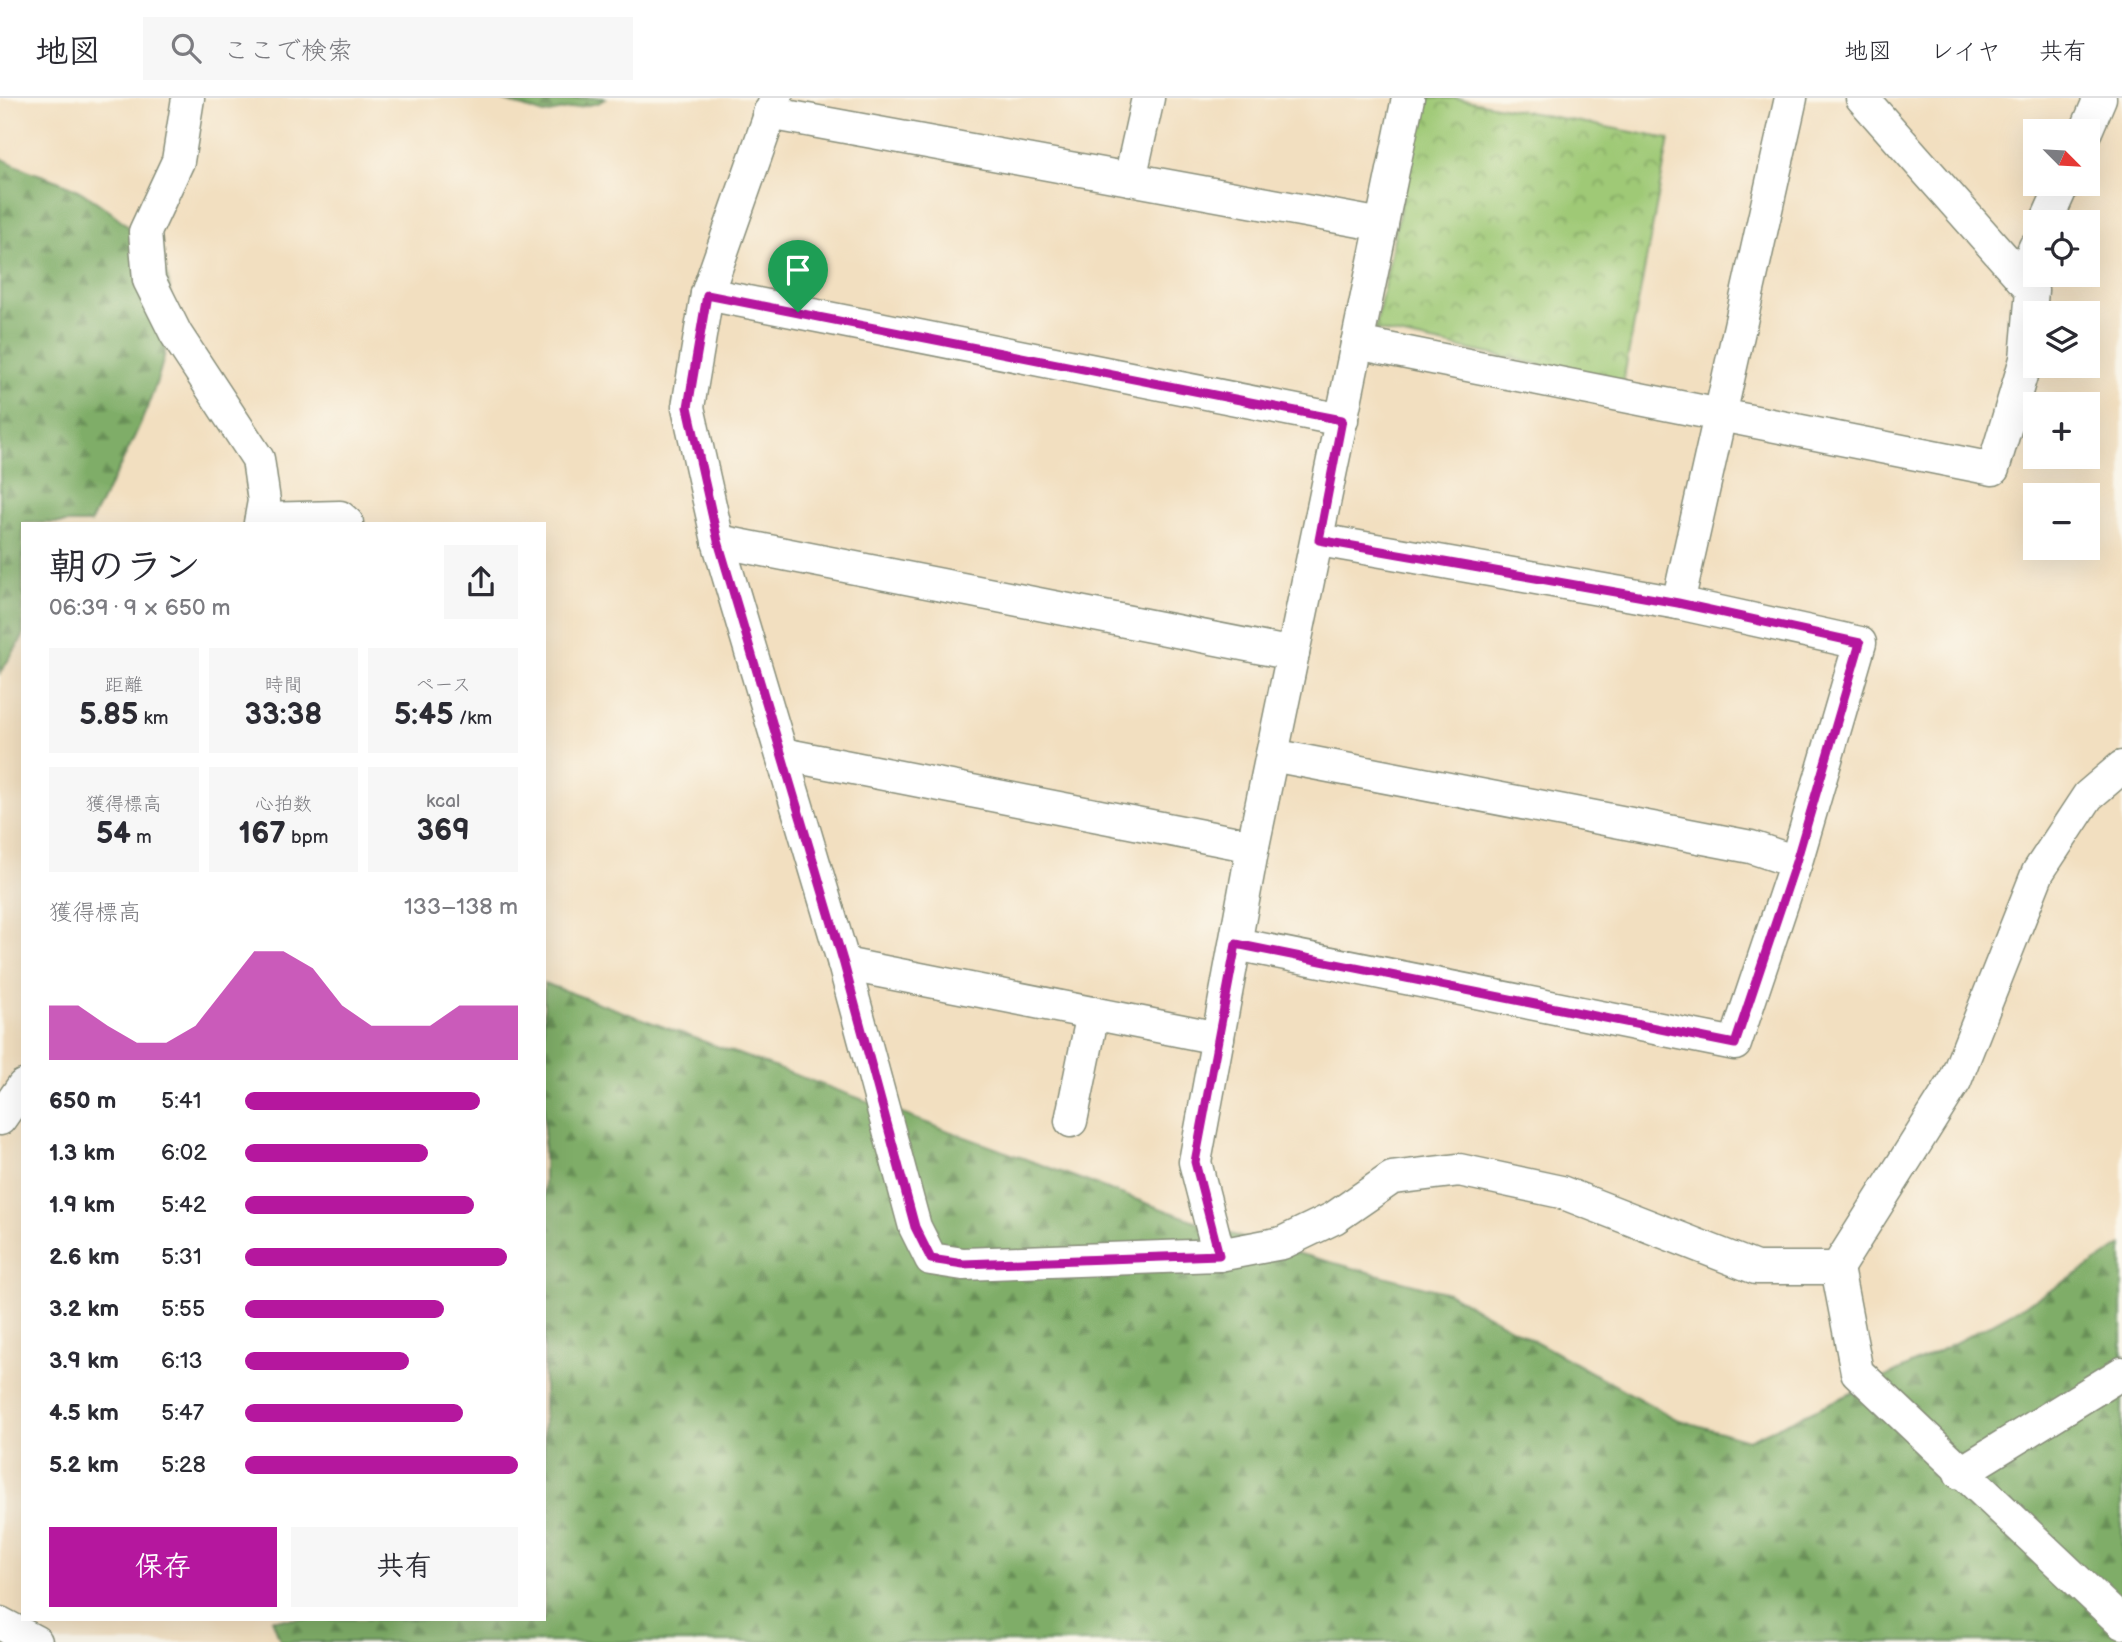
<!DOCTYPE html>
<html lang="ja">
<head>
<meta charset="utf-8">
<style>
  :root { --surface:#fff; --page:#f7f7f7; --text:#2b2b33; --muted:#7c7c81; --line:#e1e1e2; --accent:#b5179e }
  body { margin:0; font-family:"Balsamiq Sans","Klee One",sans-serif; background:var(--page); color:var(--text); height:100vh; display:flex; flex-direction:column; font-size:26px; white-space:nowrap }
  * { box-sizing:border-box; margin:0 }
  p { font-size:23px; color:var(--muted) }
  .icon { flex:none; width:38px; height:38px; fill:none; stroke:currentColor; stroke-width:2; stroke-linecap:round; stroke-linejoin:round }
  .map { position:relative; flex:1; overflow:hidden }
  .panel { position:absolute; left:21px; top:424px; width:525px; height:1099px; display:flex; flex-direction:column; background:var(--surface); border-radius:0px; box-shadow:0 7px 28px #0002 }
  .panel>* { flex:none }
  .needle { width:46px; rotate:114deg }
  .buttons { position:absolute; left:2023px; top:21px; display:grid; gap:14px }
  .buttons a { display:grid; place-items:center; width:77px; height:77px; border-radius:0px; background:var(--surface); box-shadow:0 7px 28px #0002; font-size:35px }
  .pin { position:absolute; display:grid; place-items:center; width:60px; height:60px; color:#fff; margin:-72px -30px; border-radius:50% 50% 50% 0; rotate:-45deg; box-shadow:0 0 7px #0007 }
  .pin .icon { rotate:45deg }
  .round { display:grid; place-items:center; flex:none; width:74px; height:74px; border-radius:0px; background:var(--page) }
  .headline { display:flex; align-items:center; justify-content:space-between; height:119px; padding:0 28px }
  h1 { font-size:38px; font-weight:600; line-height:52px }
  .metrics { display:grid; grid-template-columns:repeat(3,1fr); gap:10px; height:119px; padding:7px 28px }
  .metrics div { display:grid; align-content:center; border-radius:0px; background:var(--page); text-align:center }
  .metrics b { font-size:30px; font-weight:600 }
  .metrics small { font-size:19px; font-weight:400 }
  .metrics p { font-size:19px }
  .chart { height:196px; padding:14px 28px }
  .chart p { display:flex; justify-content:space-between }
  .chart svg { width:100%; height:126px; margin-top:7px; fill:var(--accent); opacity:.7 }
  .primary-button { display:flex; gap:14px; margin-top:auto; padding:14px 28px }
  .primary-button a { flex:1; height:80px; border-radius:0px; background:var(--accent); color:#fff; font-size:28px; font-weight:600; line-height:80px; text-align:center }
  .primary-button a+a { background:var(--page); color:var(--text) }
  ul { padding:0 28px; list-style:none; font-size:23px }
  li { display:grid; grid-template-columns:112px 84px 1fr; align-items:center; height:52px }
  li i { height:18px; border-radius:9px; background:var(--accent) }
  header { display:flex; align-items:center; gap:42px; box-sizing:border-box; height:98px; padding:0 35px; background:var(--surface); border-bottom:2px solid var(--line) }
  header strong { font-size:33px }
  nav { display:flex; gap:38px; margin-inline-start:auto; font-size:24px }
  .search { width:490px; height:63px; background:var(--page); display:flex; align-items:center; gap:18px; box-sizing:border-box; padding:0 24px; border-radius:0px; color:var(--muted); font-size:26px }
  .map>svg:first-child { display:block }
  .forest { fill:url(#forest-firs); stroke:#4f754e; stroke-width:2 }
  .park { fill:url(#park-crowns); stroke:#5f8355; stroke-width:2 }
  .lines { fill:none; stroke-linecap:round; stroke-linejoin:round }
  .minor-casing { stroke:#888e7a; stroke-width:35 }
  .minor { stroke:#fff; stroke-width:32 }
  .route-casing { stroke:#fff; stroke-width:14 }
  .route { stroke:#b5179e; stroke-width:9 }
</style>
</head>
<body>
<header>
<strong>地図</strong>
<div class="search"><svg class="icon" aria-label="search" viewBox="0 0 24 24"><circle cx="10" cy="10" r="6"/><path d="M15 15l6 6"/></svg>ここで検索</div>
<nav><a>地図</a><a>レイヤ</a><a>共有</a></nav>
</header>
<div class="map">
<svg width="2122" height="1544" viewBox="0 0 2122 1544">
  <defs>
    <pattern id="forest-firs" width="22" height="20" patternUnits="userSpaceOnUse" patternTransform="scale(1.75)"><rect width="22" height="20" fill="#7fad67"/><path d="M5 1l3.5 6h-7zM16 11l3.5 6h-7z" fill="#678e56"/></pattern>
    <pattern id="park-crowns" width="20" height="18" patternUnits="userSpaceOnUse" patternTransform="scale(1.75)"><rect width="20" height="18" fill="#9fc976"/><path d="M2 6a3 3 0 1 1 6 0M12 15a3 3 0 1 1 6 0" fill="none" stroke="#81a462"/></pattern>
  </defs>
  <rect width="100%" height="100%" fill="#fbf7ec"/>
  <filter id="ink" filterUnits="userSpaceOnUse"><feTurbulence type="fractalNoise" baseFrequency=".0143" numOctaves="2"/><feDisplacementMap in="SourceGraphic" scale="14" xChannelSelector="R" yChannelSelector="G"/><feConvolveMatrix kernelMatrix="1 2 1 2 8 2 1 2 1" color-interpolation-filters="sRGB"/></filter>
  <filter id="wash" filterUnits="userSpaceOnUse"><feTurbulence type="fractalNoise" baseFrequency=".00686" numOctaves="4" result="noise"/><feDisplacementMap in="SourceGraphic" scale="28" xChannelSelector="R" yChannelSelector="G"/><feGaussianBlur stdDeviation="1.57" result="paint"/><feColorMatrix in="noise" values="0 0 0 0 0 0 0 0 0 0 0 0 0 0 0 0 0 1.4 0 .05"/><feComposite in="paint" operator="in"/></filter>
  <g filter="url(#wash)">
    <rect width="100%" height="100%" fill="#f2dfc0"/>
    <!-- forest -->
    <g class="forest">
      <path d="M496,0H606L598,5L544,16Z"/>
      <path d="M0,59C25,75 57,79 83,95C111,112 164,152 169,186C181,264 125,358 90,425H23V539L0,575Z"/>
      <path d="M544,885L1247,1142L1448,1195L1676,1321L1748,1342C1879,1284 2003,1227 2122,1147V1544H281L272,1521H544Z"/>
    </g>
    <!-- park -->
    <path class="park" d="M1423,0H1455L1669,41L1623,284L1375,232Z"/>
  </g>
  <g filter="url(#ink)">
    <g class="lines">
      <!-- minor casing -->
      <g class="minor-casing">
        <g id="minor">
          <path d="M188,0L178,63L145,134L149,182L176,236L258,361L264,403L260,425"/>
          <path d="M776,0L707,196L688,309L718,443L844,866L915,1129L931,1161L963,1166L1219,1157L1282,1145L1334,1120L1392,1080L1459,1072L1561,1094L1756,1170H1837L1955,983L2038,774L2088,698L2122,669"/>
          <path d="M769,15L1382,127"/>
          <path d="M2086,33L2100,0"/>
          <path d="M1130,81L1148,0"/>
          <path d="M2046,124L2063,86"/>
          <path d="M2021,180L2035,149"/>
          <path d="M707,196L1342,322"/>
          <path d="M1357,245L1993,371L2026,261L2032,192L1862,0"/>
          <path d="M261,421L340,419L347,425"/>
          <path d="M718,443L1293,556"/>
          <path d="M1678,505L1791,0"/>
          <path d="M782,656L1253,748"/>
          <path d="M1272,657L1751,749L1796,764"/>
          <path d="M1236,846L1735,946L1796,764L1860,545L1678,505L1319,442"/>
          <path d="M844,866L1218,940"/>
          <path d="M0,1021L23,988"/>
          <path d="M1071,1023L1093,915"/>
          <path d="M1219,1157L1195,1064L1253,748L1408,0"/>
          <path d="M1837,1170L1857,1274L2122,1525"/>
          <path d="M1960,1375L2122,1275"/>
          <path d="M0,1525L36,1544"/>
        </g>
      </g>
      <!-- minor -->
      <use href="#minor" class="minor"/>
    </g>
  </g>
  <g class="lines" filter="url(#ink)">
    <!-- route casing -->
    <g class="route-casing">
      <path id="route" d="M707,197L1342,322L1319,442L1678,505L1860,545L1796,764L1735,946L1236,846L1195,1064L1219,1157L963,1166L931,1161L915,1129L844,866L718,443L688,309Z"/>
    </g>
    <!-- route -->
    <use href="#route" class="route"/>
  </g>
</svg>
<div class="buttons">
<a><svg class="needle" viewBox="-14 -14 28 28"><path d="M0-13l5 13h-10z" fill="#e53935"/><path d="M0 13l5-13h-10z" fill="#7c7c81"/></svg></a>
<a><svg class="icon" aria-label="locate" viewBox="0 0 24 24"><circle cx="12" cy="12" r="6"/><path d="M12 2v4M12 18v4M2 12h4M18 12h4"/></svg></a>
<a><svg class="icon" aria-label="layers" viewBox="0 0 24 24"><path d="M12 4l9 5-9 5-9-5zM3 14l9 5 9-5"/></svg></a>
<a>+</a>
<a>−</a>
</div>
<div class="pin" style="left:798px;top:214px;background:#1e9e55"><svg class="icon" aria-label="arrive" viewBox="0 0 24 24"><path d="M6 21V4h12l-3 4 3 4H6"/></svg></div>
<section class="panel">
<div class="headline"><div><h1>朝のラン</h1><p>06:39 · 9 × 650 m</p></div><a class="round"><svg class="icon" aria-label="share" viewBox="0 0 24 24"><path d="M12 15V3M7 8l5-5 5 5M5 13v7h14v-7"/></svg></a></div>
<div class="metrics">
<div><p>距離</p><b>5.85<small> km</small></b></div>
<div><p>時間</p><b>33:38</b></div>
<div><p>ペース</p><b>5:45<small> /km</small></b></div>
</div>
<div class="metrics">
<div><p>獲得標高</p><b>54<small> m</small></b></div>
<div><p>心拍数</p><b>167<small> bpm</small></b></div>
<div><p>kcal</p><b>369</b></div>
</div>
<div class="chart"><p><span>獲得標高</span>133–138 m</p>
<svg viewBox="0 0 160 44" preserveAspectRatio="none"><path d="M0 44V25L10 25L20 32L30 38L40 38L50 32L60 19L70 6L80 6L90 12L100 25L110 32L120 32L130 32L140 25L150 25L160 25V44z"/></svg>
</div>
<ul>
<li><b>650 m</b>5:41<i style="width:86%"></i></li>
<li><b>1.3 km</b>6:02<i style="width:67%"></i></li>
<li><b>1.9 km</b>5:42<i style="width:84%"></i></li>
<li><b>2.6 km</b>5:31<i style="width:96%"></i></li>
<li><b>3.2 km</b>5:55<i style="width:73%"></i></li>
<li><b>3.9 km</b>6:13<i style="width:60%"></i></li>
<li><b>4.5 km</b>5:47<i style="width:80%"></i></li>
<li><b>5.2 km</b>5:28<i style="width:100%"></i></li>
</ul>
<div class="primary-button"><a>保存</a><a>共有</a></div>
</section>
</div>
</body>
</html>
